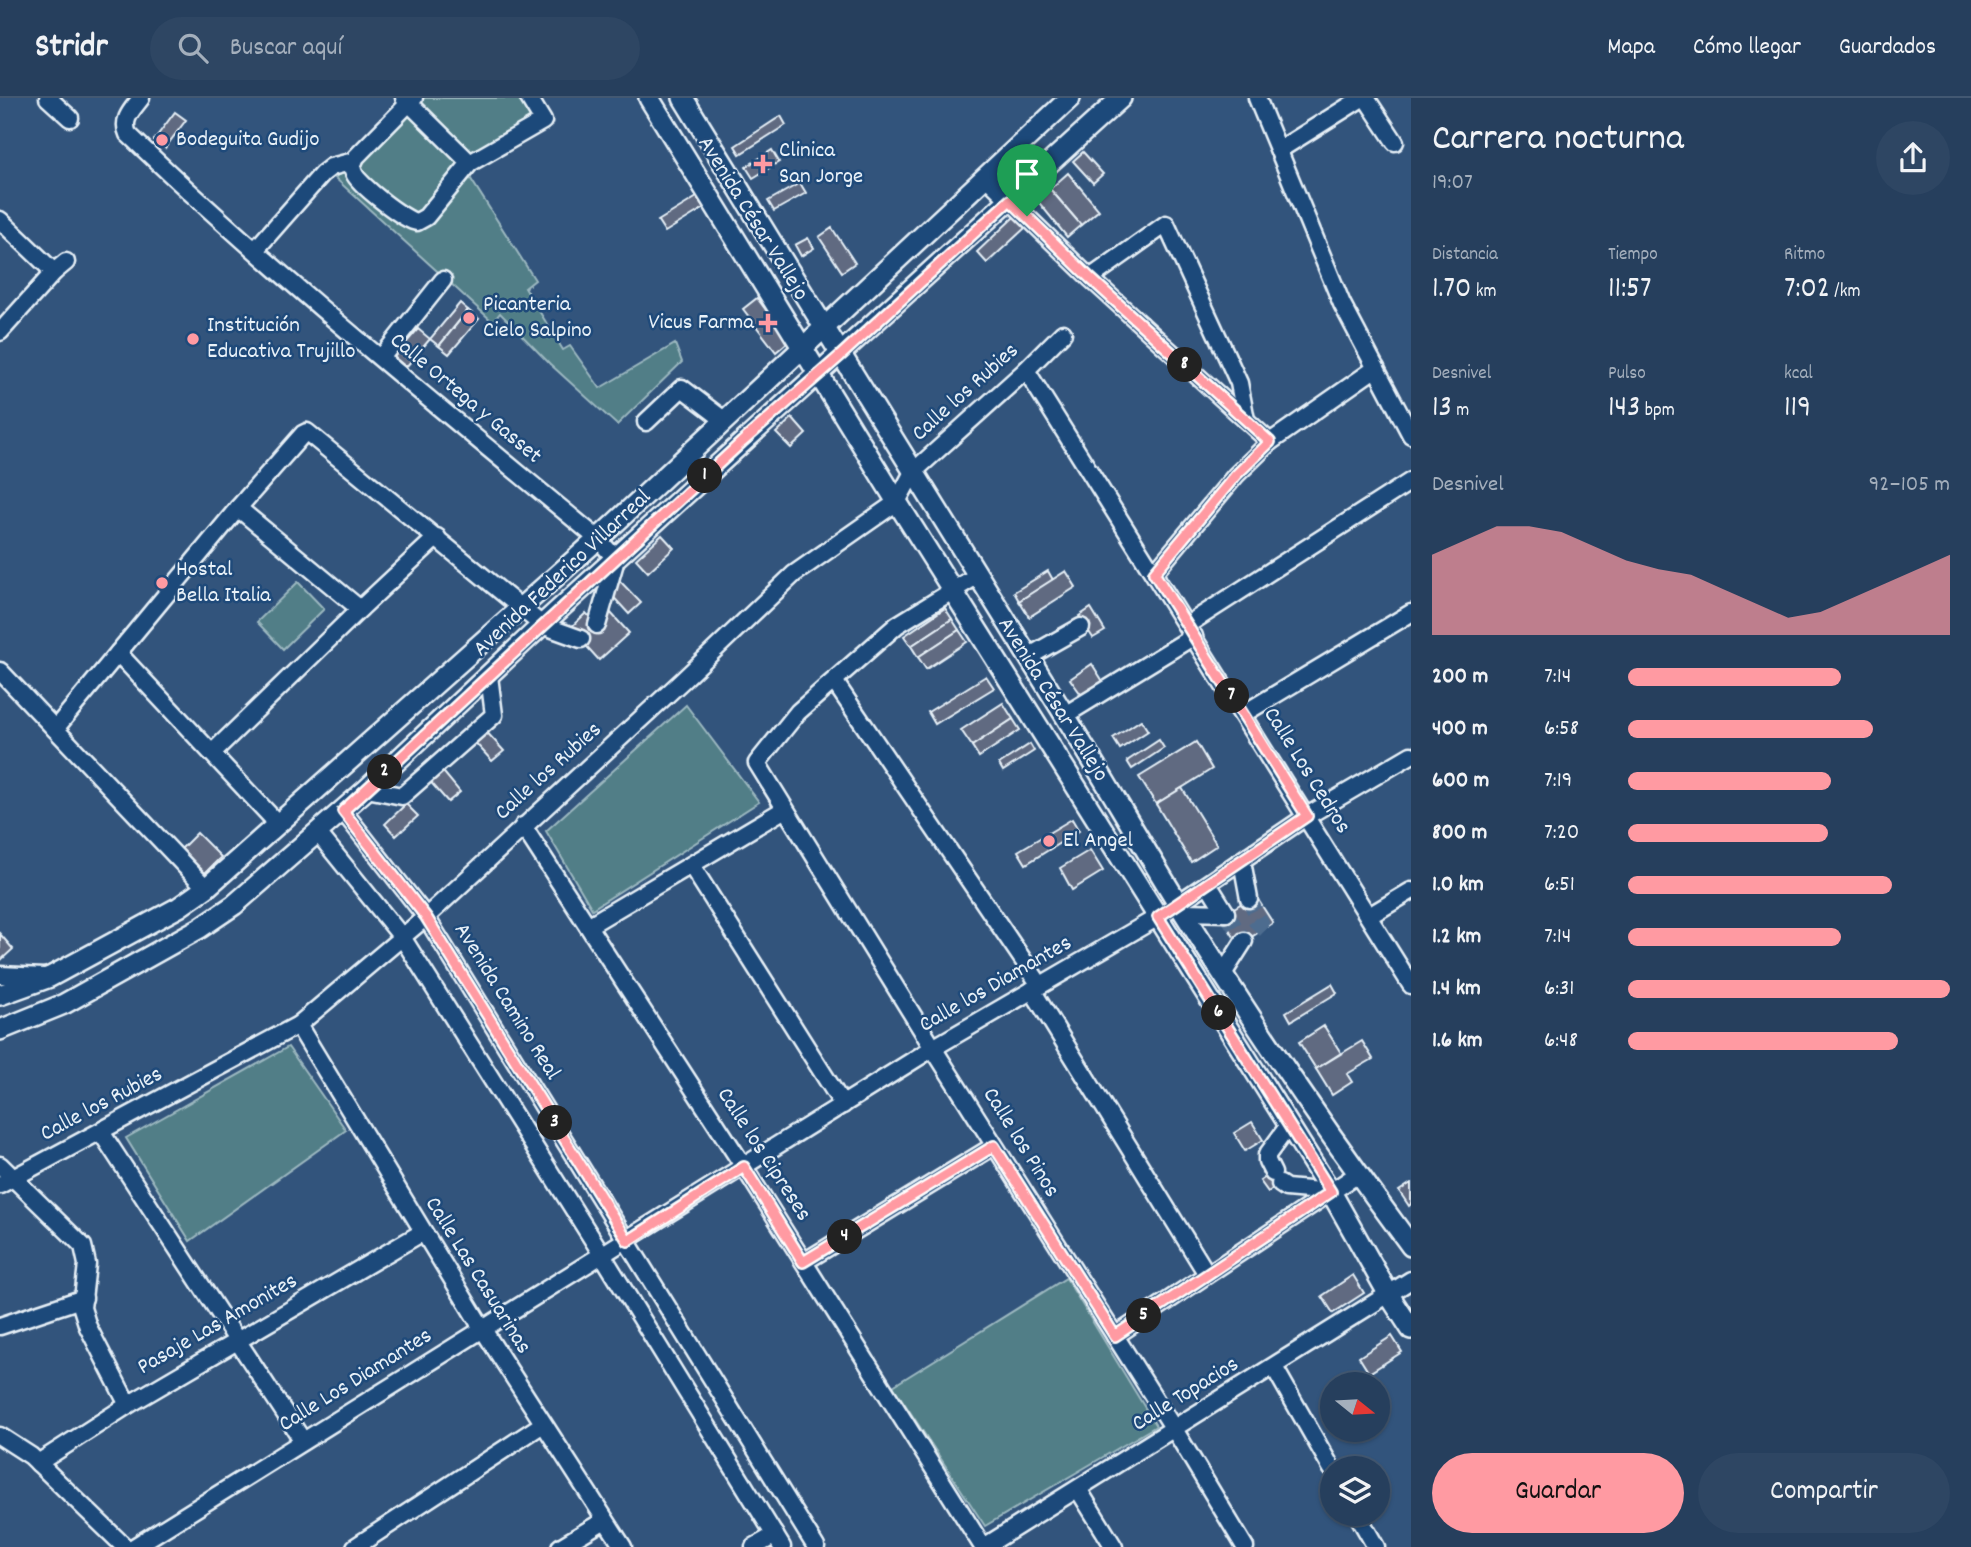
<!DOCTYPE html>
<html lang="es">
<head>
<meta charset="utf-8">
<style>
  :root { --surface:#263f5d; --page:#2e4663; --text:#f1f3f6; --muted:#a4afbc; --line:#425872; --accent:#ff9aa2 }
  body { margin:0; font-family:Dekko,sans-serif; background:var(--page); color:var(--text); height:100vh; display:flex; flex-direction:column; font-size:26px; white-space:nowrap }
  * { box-sizing:border-box; margin:0 }
  p { font-size:23px; color:var(--muted) }
  .icon { flex:none; width:38px; height:38px; fill:none; stroke:currentColor; stroke-width:2; stroke-linecap:round; stroke-linejoin:round }
  .map { position:relative; flex:1; overflow:hidden }
  .details { display:flex; flex-direction:column; background:var(--surface); width:560px }
  .details>* { flex:none }
  .needle { width:46px; rotate:108deg }
  .tools { position:absolute; left:1320px; top:1274px; display:grid; gap:14px }
  .tools a { display:grid; place-items:center; width:70px; height:70px; border-radius:50%; background:var(--surface); box-shadow:0 2px 5px #0004,0 0 0 2px var(--line); font-size:35px }
  .pin { position:absolute; display:grid; place-items:center; width:60px; height:60px; color:#fff; margin:-72px -30px; border-radius:50% 50% 50% 0; rotate:-45deg; box-shadow:0 0 7px #0007 }
  .pin .icon { rotate:45deg }
  .km { position:absolute; width:35px; height:35px; margin:-18px; border-radius:50%; background:#222; color:#fff; font-size:19px; line-height:35px; text-align:center }
  .round { display:grid; place-items:center; flex:none; width:74px; height:74px; border-radius:37px; background:var(--page) }
  .headline { display:flex; align-items:center; justify-content:space-between; height:119px; padding:0 21px }
  h1 { font-size:38px; font-weight:600; line-height:52px }
  .metrics { display:grid; grid-template-columns:repeat(3,1fr); gap:10px; height:119px; padding:7px 21px }
  .metrics div { display:grid; align-content:center }
  .metrics b { font-size:30px; font-weight:600 }
  .metrics small { font-size:19px; font-weight:400 }
  .metrics p { font-size:19px }
  .chart { height:196px; padding:14px 21px }
  .chart p { display:flex; justify-content:space-between }
  .chart svg { width:100%; height:126px; margin-top:7px; fill:var(--accent); opacity:.7 }
  .cta { display:flex; gap:14px; margin-top:auto; padding:14px 21px }
  .cta a { flex:1; height:80px; border-radius:42px; background:var(--accent); color:#111; font-size:28px; font-weight:600; line-height:80px; text-align:center }
  .cta a+a { background:var(--page); color:var(--text) }
  ul { padding:0 21px; list-style:none; font-size:23px }
  li { display:grid; grid-template-columns:112px 84px 1fr; align-items:center; height:52px }
  li i { height:18px; border-radius:9px; background:var(--accent) }
  header { display:flex; align-items:center; gap:42px; box-sizing:border-box; height:98px; padding:0 35px; background:var(--surface); border-bottom:2px solid var(--line) }
  header strong { font-size:33px }
  nav { display:flex; gap:38px; margin-inline-start:auto; font-size:24px }
  .search { width:490px; height:63px; background:var(--page); display:flex; align-items:center; gap:18px; box-sizing:border-box; padding:0 24px; border-radius:38px; color:var(--muted); font-size:26px }
  main { display:flex; flex:1; min-height:0 }
  .map>svg:first-child { display:block }
  .green { fill:#517e87; stroke:#9cb8c0; stroke-width:2 }
  .building { fill:#606a81; stroke:#e8f1f8; stroke-width:2 }
  .lines { fill:none; stroke-linecap:round; stroke-linejoin:round }
  .minor-tunnel { stroke:#4d6c8f; stroke-width:16; stroke-dasharray:16 8; stroke-linecap:butt }
  .minor-casing { stroke:#e8f1f8; stroke-width:21 }
  .major-casing { stroke:#e8f1f8; stroke-width:24 }
  .minor { stroke:#1f4a7a; stroke-width:16 }
  .major { stroke:#1f4a7a; stroke-width:19 }
  .route-casing { stroke:#fff; stroke-width:14 }
  .route { stroke:#ff9aa2; stroke-width:9 }
  .poi-dot { fill:#ff9aa2; stroke:#1f4a7a; stroke-width:2.5 }
  .labels { text-anchor:middle; dominant-baseline:central; stroke-width:5; stroke-linejoin:round; paint-order:stroke }
  .poi-label { font-size:23px; fill:#e8f1f8; stroke:#1f4a7a; text-anchor:start }
  .street-label { font-size:23px; fill:#e8f1f8; stroke:#1f4a7a }
</style>
</head>
<body>
<header>
<strong>Stridr</strong>
<div class="search"><svg class="icon" aria-label="search" viewBox="0 0 24 24"><circle cx="10" cy="10" r="6"/><path d="M15 15l6 6"/></svg>Buscar aquí</div>
<nav><a>Mapa</a><a>Cómo llegar</a><a>Guardados</a></nav>
</header>
<main>
<div class="map">
<svg width="1411" height="1449" viewBox="0 0 1411 1449">
  <rect width="100%" height="100%" fill="#32547c"/>
  <filter id="ink" filterUnits="userSpaceOnUse"><feTurbulence type="fractalNoise" baseFrequency=".0143" numOctaves="2"/><feDisplacementMap in="SourceGraphic" scale="14" xChannelSelector="R" yChannelSelector="G"/><feConvolveMatrix kernelMatrix="1 2 1 2 8 2 1 2 1" color-interpolation-filters="sRGB"/></filter>
  <g filter="url(#ink)">
    <!-- green -->
    <g class="green">
      <path d="M399,0H520L534,23L462,67L535,182L525,190L563,252L570,248L600,290L675,246L682,264L617,327L550,266L500,215L493,224L335,80L401,2Z"/>
      <path d="M298,484L324,511L283,551L257,524Z"/>
      <path d="M686,607L759,704L592,811L546,733Z"/>
      <path d="M288,949L346,1032L190,1143L126,1040Z"/>
      <path d="M1066,1180L1156,1328L985,1428L893,1288Z"/>
    </g>
    <!-- building -->
    <g class="building">
      <path d="M175,14L186,22L165,50L154,42Z"/>
      <path d="M781,18L786,27L740,56L735,48Z"/>
      <path d="M772,52L779,64L753,80L746,69Z"/>
      <path d="M1083,54L1103,76L1093,85L1073,63Z"/>
      <path d="M1068,75L1099,112L1081,127L1050,91Z"/>
      <path d="M800,85L806,95L774,113L768,103Z"/>
      <path d="M1050,91L1081,127L1067,139L1036,101Z"/>
      <path d="M697,99L704,110L665,134L658,123Z"/>
      <path d="M1014,119L1025,130L987,165L977,154Z"/>
      <path d="M832,130L855,165L842,174L819,139Z"/>
      <path d="M808,140L814,150L801,158L795,147Z"/>
      <path d="M757,200L789,243L776,254L743,211Z"/>
      <path d="M460,205L468,212L439,248L430,241Z"/>
      <path d="M468,212L479,221L449,256L439,248Z"/>
      <path d="M418,231L430,241L406,269L394,259Z"/>
      <path d="M792,320L806,336L791,350L776,335Z"/>
      <path d="M662,437L674,450L648,474L636,461Z"/>
      <path d="M1048,473L1053,482L1019,503L1014,494Z"/>
      <path d="M1066,473L1076,489L1029,519L1019,503Z"/>
      <path d="M618,481L641,505L629,516L607,492Z"/>
      <path d="M945,510L952,521L911,548L904,538Z"/>
      <path d="M1091,510L1105,533L1093,540L1079,518Z"/>
      <path d="M610,514L629,535L599,562L570,530L586,515L597,527Z"/>
      <path d="M952,521L959,532L918,559L911,548Z"/>
      <path d="M959,532L967,544L926,571L918,559Z"/>
      <path d="M1092,566L1104,585L1083,599L1070,581Z"/>
      <path d="M986,578L994,590L935,626L928,614Z"/>
      <path d="M1003,605L1013,621L972,648L961,632Z"/>
      <path d="M1013,621L1020,632L979,659L972,648Z"/>
      <path d="M1141,622L1148,633L1120,651L1113,640Z"/>
      <path d="M483,630L504,653L492,663L471,640Z"/>
      <path d="M1159,642L1164,650L1132,671L1127,663Z"/>
      <path d="M1196,644L1212,671L1156,706L1139,679Z"/>
      <path d="M1030,646L1034,653L1003,673L999,666Z"/>
      <path d="M440,670L460,694L448,704L428,681Z"/>
      <path d="M1182,690L1217,747L1191,764L1156,706Z"/>
      <path d="M406,706L418,718L396,738L385,726Z"/>
      <path d="M1072,721L1079,733L1026,766L1018,753Z"/>
      <path d="M197,735L221,759L205,775L181,751Z"/>
      <path d="M1090,752L1103,773L1072,792L1060,770Z"/>
      <path d="M1255,797L1273,825L1239,847L1221,818Z"/>
      <path d="M0,836L13,851L0,863Z"/>
      <path d="M1332,886L1337,895L1291,923L1286,914Z"/>
      <path d="M1324,928L1341,955L1316,971L1299,944Z"/>
      <path d="M1362,943L1373,961L1347,976L1352,984L1332,997L1316,971Z"/>
      <path d="M1252,1024L1263,1042L1245,1053L1234,1035Z"/>
      <path d="M1278,1071L1285,1082L1268,1094L1260,1083Z"/>
      <path d="M1411,1085V1106L1409,1108L1399,1093Z"/>
      <path d="M1353,1177L1364,1195L1333,1215L1322,1198Z"/>
      <path d="M1392,1238L1402,1254L1369,1275L1359,1259Z"/>
    </g>
    <g class="lines">
      <!-- minor-tunnel -->
      <path class="minor-tunnel" d="M1226,815L1244,843L1261,825L1249,801"/>
      <!-- minor casing -->
      <g class="minor-casing">
        <g id="minor">
          <path d="M48,0L70,20"/>
          <path d="M141,0C133,11 121,21 128,36C277,179 439,309 598,441L616,461L597,527"/>
          <path d="M404,0L470,65"/>
          <path d="M414,0L356,59C353,65 351,69 354,75C358,86 405,123 417,124L426,119L470,65L543,23L529,0"/>
          <path d="M1257,0L1342,206L1411,337"/>
          <path d="M1366,0L1395,44"/>
          <path d="M1279,52L1362,0"/>
          <path d="M986,79L1090,180L1270,344"/>
          <path d="M0,122L54,174"/>
          <path d="M256,151L322,76L331,69L354,63"/>
          <path d="M1090,180L1166,126L1239,285L1246,322"/>
          <path d="M0,234L54,174L66,164"/>
          <path d="M381,260L443,182"/>
          <path d="M1026,272L1411,887"/>
          <path d="M646,324L682,290L724,322"/>
          <path d="M238,410L360,511"/>
          <path d="M1154,475L1236,377L1270,344L1376,270"/>
          <path d="M978,477L897,527L798,614L757,665L933,950L1174,1331L1245,1449"/>
          <path d="M1187,527L1411,383"/>
          <path d="M118,555L278,726"/>
          <path d="M1028,559L1081,529"/>
          <path d="M0,573L206,790"/>
          <path d="M834,583L1040,887"/>
          <path d="M1243,616L1411,515"/>
          <path d="M1065,617L1194,538"/>
          <path d="M55,631L238,410L303,336L307,334L542,527L581,541"/>
          <path d="M213,654L360,511L437,439"/>
          <path d="M367,691L402,698L494,617L489,578"/>
          <path d="M343,713L426,819L816,1449"/>
          <path d="M523,728L744,1069L983,1449"/>
          <path d="M318,735L402,839L603,1158L782,1449"/>
          <path d="M1242,763L1249,801"/>
          <path d="M691,767L843,1007"/>
          <path d="M1208,786L1226,815"/>
          <path d="M1184,814L1226,815"/>
          <path d="M1369,818L1411,793"/>
          <path d="M588,828L785,711"/>
          <path d="M1223,876L1244,843"/>
          <path d="M0,877L44,879"/>
          <path d="M1032,892L1207,1176"/>
          <path d="M298,927L482,1230L623,1449"/>
          <path d="M101,1034L303,1343"/>
          <path d="M0,1067L83,1148L87,1166L82,1210L88,1229L128,1307"/>
          <path d="M1273,1075L1267,1063V1057L1289,1027"/>
          <path d="M1280,1086L1286,1090L1331,1094"/>
          <path d="M0,1087L298,927L426,819L683,582L794,476L897,404L913,374L1026,272L1063,235"/>
          <path d="M804,1164L994,1048"/>
          <path d="M0,1228L84,1200"/>
          <path d="M1115,1238L1358,1076"/>
          <path d="M1274,1269L1332,1371"/>
          <path d="M0,1338L31,1358L125,1449"/>
          <path d="M38,1365L128,1307L423,1134"/>
          <path d="M1078,1391L1114,1449"/>
          <path d="M1357,1416L1376,1449"/>
          <path d="M134,1449L933,950L1158,819L1307,718L1411,657"/>
          <path d="M355,1449L543,1326"/>
          <path d="M560,1449L605,1422"/>
          <path d="M754,1449L775,1437"/>
          <path d="M984,1449L1411,1182"/>
        </g>
      </g>
      <!-- major casing -->
      <g class="major-casing">
        <g id="major">
          <path d="M649,0L897,404L1331,1094L1389,1197L1411,1231"/>
          <path d="M683,0C809,206 937,411 1064,616C1105,682 1143,749 1184,815C1255,929 1331,1040 1411,1148"/>
          <path d="M0,897L50,879L179,809L206,790L598,441L1070,0"/>
          <path d="M0,932L64,906L200,830L234,807L367,691L542,527L1121,0"/>
        </g>
      </g>
      <!-- minor -->
      <use href="#minor" class="minor"/>
      <!-- major -->
      <use href="#major" class="major"/>
    </g>
  </g>
  <g class="lines" filter="url(#ink)">
    <!-- route casing -->
    <g class="route-casing">
      <path id="route" d="M1010,102L1090,180L1270,344L1236,377L1154,475L1307,718L1158,819L1331,1094L1115,1238L994,1048L803,1164L744,1069L628,1143L426,819L343,713L742,344L840,258Z"/>
    </g>
    <!-- route -->
    <use href="#route" class="route"/>
  </g>
  <!-- markers -->
  <g class="poi-dot">
    <circle cx="162" cy="42" r="7"/>
    <path d="M759.5 55.5h7v7h7v7h-7v7h-7v-7h-7v-7h7z"/>
    <circle cx="469" cy="220" r="7"/>
    <path d="M764.5 214.5h7v7h7v7h-7v7h-7v-7h-7v-7h7z"/>
    <circle cx="193" cy="241" r="7"/>
    <circle cx="162" cy="485" r="7"/>
    <circle cx="1049" cy="743" r="7"/>
  </g>
  <g class="labels">
    <!-- poi labels -->
    <g class="poi-label">
      <text x="176" y="42">Bodeguita Gudijo</text>
      <text x="779" y="53">Clinica<tspan x="779" dy="26">San Jorge</tspan></text>
      <text x="483" y="207">Picanteria<tspan x="483" dy="26">Cielo Salpino</tspan></text>
      <text x="754" y="225" text-anchor="end">Vicus Farma</text>
      <text x="207" y="228">Institución<tspan x="207" dy="26">Educativa Trujillo</tspan></text>
      <text x="176" y="472">Hostal<tspan x="176" dy="26">Bella Italia</tspan></text>
      <text x="1063" y="743">El Angel</text>
    </g>
    <!-- street labels -->
    <g class="street-label">
      <text transform="translate(752 121) rotate(58)">Avenida César Vallejo</text>
      <text transform="translate(966 295) rotate(-42)">Calle los Rubies</text>
      <text transform="translate(465 301) rotate(40)">Calle Ortega y Gasset</text>
      <text transform="translate(563 476) rotate(-43)">Avenida Federico Villarreal</text>
      <text transform="translate(1052 602) rotate(58)">Avenida César Vallejo</text>
      <text transform="translate(1306 673) rotate(58)">Calle Los Cedros</text>
      <text transform="translate(549 674) rotate(-42)">Calle los Rubies</text>
      <text transform="translate(996 887) rotate(-30)">Calle los Diamantes</text>
      <text transform="translate(506 904) rotate(58)">Avenida Camino Real</text>
      <text transform="translate(102 1007) rotate(-28)">Calle los Rubies</text>
      <text transform="translate(1020 1045) rotate(58)">Calle los Pinos</text>
      <text transform="translate(763 1057) rotate(57)">Calle los Cipreses</text>
      <text transform="translate(477 1178) rotate(58)">Calle Las Casuarinas</text>
      <text transform="translate(218 1227) rotate(-30)">Pasaje Las Amonites</text>
      <text transform="translate(356 1283) rotate(-32)">Calle Los Diamantes</text>
      <text transform="translate(1186 1297) rotate(-32)">Calle Topacios</text>
    </g>
  </g>
</svg>
<div class="tools">
<a><svg class="needle" viewBox="-14 -14 28 28"><path d="M0-13l5 13h-10z" fill="#e53935"/><path d="M0 13l5-13h-10z" fill="#a4afbc"/></svg></a>
<a><svg class="icon" aria-label="layers" viewBox="0 0 24 24"><path d="M12 4l9 5-9 5-9-5zM3 14l9 5 9-5"/></svg></a>
</div>
<div class="pin" style="left:1027px;top:118px;background:#1e9e55"><svg class="icon" aria-label="arrive" viewBox="0 0 24 24"><path d="M6 21V4h12l-3 4 3 4H6"/></svg></div>
<b class="km" style="left:705px;top:378px">1</b>
<b class="km" style="left:385px;top:674px">2</b>
<b class="km" style="left:555px;top:1025px">3</b>
<b class="km" style="left:845px;top:1139px">4</b>
<b class="km" style="left:1144px;top:1218px">5</b>
<b class="km" style="left:1219px;top:915px">6</b>
<b class="km" style="left:1232px;top:598px">7</b>
<b class="km" style="left:1185px;top:267px">8</b>
</div>
<section class="details">
<div class="headline"><div><h1>Carrera nocturna</h1><p>19:07</p></div><a class="round"><svg class="icon" aria-label="share" viewBox="0 0 24 24"><path d="M12 15V3M7 8l5-5 5 5M5 13v7h14v-7"/></svg></a></div>
<div class="metrics">
<div><p>Distancia</p><b>1.70<small> km</small></b></div>
<div><p>Tiempo</p><b>11:57</b></div>
<div><p>Ritmo</p><b>7:02<small> /km</small></b></div>
</div>
<div class="metrics">
<div><p>Desnivel</p><b>13<small> m</small></b></div>
<div><p>Pulso</p><b>143<small> bpm</small></b></div>
<div><p>kcal</p><b>119</b></div>
</div>
<div class="chart"><p><span>Desnivel</span>92–105 m</p>
<svg viewBox="0 0 160 44" preserveAspectRatio="none"><path d="M0 44V16L10 11L20 6L30 6L40 8L50 13L60 18L70 21L80 23L90 28L100 33L110 38L120 36L130 31L140 26L150 21L160 16V44z"/></svg>
</div>
<ul>
<li><b>200 m</b>7:14<i style="width:66%"></i></li>
<li><b>400 m</b>6:58<i style="width:76%"></i></li>
<li><b>600 m</b>7:19<i style="width:63%"></i></li>
<li><b>800 m</b>7:20<i style="width:62%"></i></li>
<li><b>1.0 km</b>6:51<i style="width:82%"></i></li>
<li><b>1.2 km</b>7:14<i style="width:66%"></i></li>
<li><b>1.4 km</b>6:31<i style="width:100%"></i></li>
<li><b>1.6 km</b>6:48<i style="width:84%"></i></li>
</ul>
<div class="cta"><a>Guardar</a><a>Compartir</a></div>
</section>
</main>
</body>
</html>
